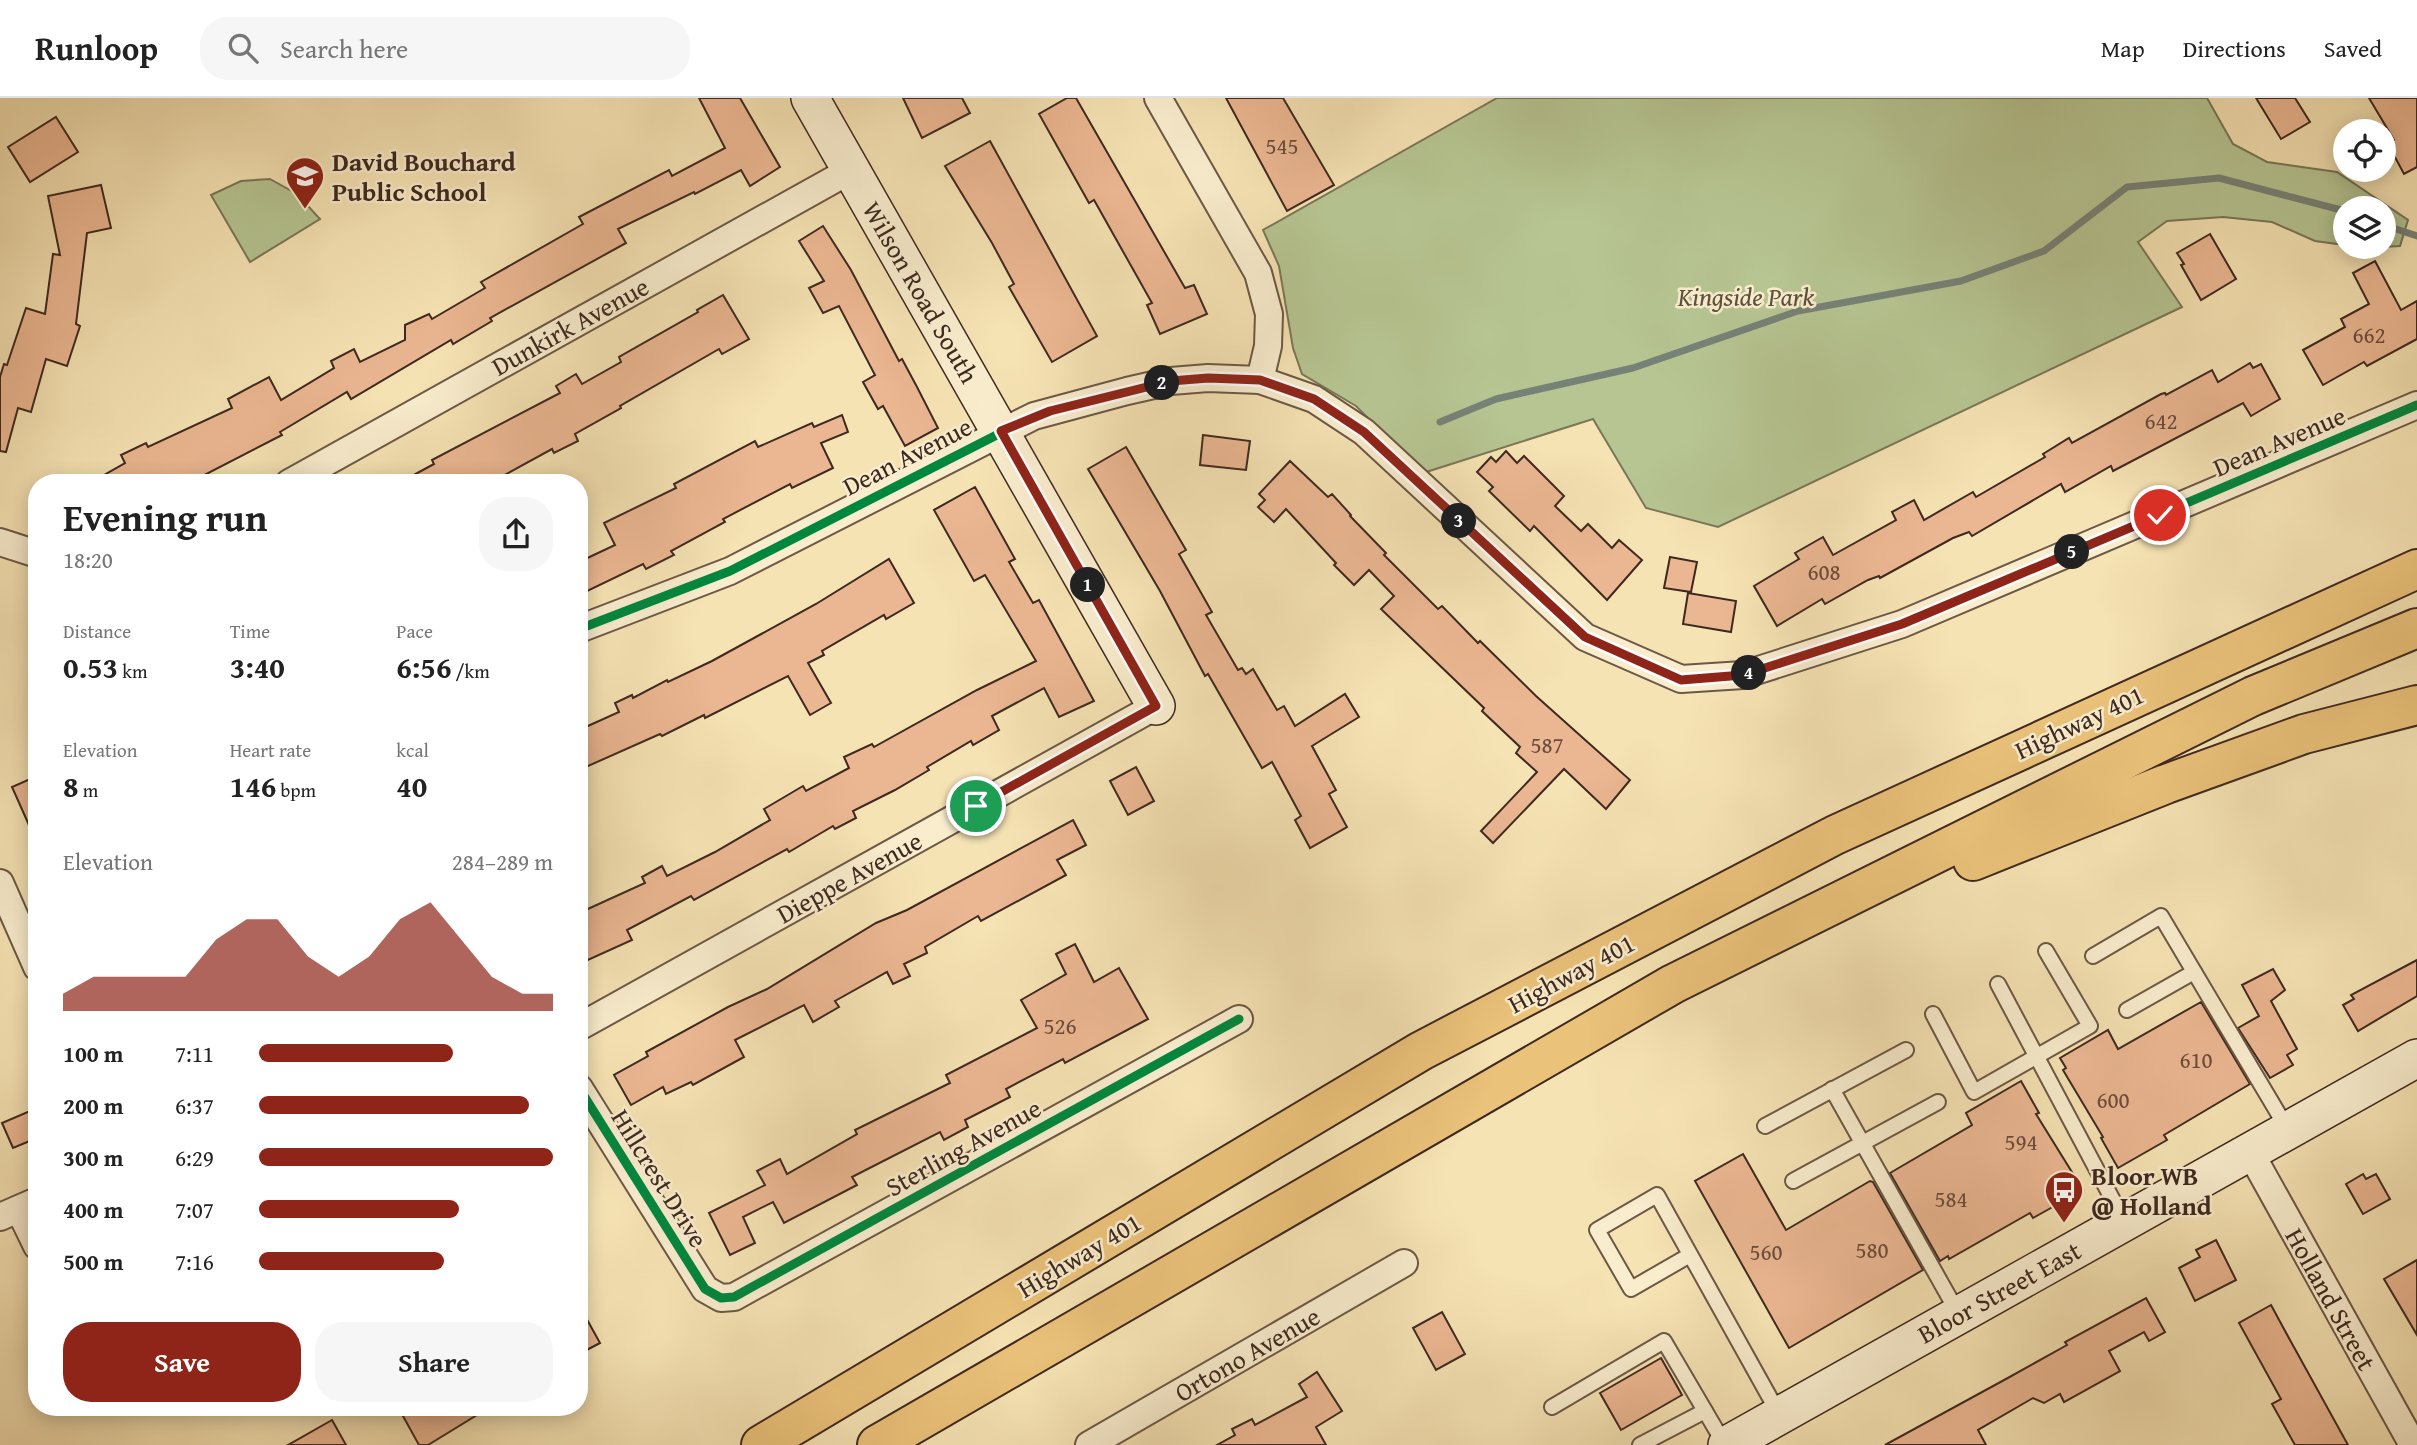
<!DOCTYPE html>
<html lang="en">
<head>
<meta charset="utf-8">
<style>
  :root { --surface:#fff; --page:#f6f6f6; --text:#222; --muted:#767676; --line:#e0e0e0; --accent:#8f2418 }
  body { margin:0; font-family:"Gentium Book Plus",serif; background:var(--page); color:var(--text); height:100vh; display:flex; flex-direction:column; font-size:26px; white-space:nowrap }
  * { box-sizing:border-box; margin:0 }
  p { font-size:23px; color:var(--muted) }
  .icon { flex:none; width:38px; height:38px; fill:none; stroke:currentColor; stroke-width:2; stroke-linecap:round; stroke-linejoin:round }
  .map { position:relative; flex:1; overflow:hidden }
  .side { position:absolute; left:28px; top:376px; width:560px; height:942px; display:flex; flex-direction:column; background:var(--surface); border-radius:28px; box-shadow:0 4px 18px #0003 }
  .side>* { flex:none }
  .controls { position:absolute; left:2333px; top:21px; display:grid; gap:14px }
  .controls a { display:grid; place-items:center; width:63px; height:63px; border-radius:50%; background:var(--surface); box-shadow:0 4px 18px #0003; font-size:35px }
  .pin { position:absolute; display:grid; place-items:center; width:60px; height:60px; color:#fff; margin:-30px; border:4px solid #fff; border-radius:50%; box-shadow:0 2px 7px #0007 }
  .km { position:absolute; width:35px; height:35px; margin:-18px; border-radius:50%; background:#222; color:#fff; font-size:19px; line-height:35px; text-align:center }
  .round { display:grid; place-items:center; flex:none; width:74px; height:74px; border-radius:28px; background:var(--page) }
  .headline { display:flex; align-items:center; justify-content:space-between; height:119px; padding:0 35px }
  h1 { font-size:38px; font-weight:700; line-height:52px }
  .stats { display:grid; grid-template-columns:repeat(3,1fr); gap:10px; height:119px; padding:7px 35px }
  .stats div { display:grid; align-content:center }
  .stats b { font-size:30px; font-weight:700 }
  .stats small { font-size:19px; font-weight:400 }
  .stats p { font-size:19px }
  .chart { height:196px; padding:14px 35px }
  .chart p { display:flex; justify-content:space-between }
  .chart svg { width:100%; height:126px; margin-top:7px; fill:var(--accent); opacity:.7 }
  .action { display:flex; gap:14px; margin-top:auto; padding:14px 35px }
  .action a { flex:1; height:80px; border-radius:28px; background:var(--accent); color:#fff; font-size:28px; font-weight:700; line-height:80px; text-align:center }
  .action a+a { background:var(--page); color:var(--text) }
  ul { padding:0 35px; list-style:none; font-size:23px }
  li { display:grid; grid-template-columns:112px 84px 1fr; align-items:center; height:52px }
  li i { height:18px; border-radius:9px; background:var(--accent) }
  header { display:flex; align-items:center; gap:42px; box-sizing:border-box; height:98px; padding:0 35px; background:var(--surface); border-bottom:2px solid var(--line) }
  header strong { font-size:33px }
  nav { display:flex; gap:38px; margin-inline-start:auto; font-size:24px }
  .search { width:490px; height:63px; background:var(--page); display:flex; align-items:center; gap:18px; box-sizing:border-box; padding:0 24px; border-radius:28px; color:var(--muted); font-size:26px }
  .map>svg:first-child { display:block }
  .green { fill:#b6c592; stroke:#7a7759; stroke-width:2 }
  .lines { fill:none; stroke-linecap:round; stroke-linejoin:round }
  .stream { stroke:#778277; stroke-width:7 }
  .building { fill:#ebb792; stroke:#3e2920; stroke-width:2 }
  .service-casing { stroke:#6c5845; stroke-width:18 }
  .minor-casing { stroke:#6c5845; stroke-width:30 }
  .secondary-casing { stroke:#3e2920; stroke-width:40 }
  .motorway-casing { stroke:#3e2920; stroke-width:42 }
  .service { stroke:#f9edce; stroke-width:14 }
  .minor { stroke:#f9edce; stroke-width:26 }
  .secondary { stroke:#f9edce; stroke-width:37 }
  .motorway { stroke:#ebc27a; stroke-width:38 }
  .cycleway-casing { stroke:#f9edce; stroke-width:13 }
  .cycleway { stroke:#00873e; stroke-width:9 }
  .route-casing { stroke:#fff; stroke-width:14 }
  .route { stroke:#8f2418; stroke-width:9 }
  .labels { text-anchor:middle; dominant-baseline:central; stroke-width:5; stroke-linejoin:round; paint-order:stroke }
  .number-label { font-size:23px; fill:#694c3c }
  .poi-label { font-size:26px; font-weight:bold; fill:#3e2920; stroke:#f9edce; text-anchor:start }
  .street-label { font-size:26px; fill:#3e2920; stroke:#f9edce }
  .park-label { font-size:26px; font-style:italic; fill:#5c503c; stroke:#f9edce }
</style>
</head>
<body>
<header>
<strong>Runloop</strong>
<div class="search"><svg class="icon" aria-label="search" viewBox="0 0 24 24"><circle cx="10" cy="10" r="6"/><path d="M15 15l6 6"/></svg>Search here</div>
<nav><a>Map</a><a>Directions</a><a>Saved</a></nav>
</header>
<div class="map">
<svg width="2417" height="1347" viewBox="0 0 2417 1347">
  <rect width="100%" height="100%" fill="#f6e3b4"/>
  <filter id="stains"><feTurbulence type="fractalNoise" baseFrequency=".00286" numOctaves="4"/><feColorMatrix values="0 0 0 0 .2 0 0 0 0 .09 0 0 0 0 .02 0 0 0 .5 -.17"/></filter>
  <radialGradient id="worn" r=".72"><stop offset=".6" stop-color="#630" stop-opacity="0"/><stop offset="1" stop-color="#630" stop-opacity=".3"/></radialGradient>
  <!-- green -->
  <g class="green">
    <path d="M1497,0H2207L2233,46L2267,64L2337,74L2408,122L2400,148L2360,150L2354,149H2384V110H2345V147L2315,143L2272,124L2223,119L2167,123L2138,144L2182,209L1718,429L1646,410L1593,321L1423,375L1356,308L1302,276L1293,250L1279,168L1263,132Z"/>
    <path d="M270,81L297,96L320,121L250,164L211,97L241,83Z"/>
  </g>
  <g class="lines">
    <!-- stream -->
    <g class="stream">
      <path d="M2384,127L2417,138"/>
      <path d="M1440,324L1496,301L1633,270L1798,213L1961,183L2044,153L2127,89L2219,80L2345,113"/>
    </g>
  </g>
  <!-- building -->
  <g class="building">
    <path d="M699,0H740L780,69L750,88L741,72L695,96L694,94L618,131L626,145L490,220L492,223L453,246L451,242L351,301L347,294L280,334L282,337L189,385H90L125,365L121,357L146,345L148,349L232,310L228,301L269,279L281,302L334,270L331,263L354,251L360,264L405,242V227L429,216L432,221L485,190L481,184L583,126L579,119L669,72L672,78L725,50Z"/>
    <path d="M903,0H962L970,15L922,40Z"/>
    <path d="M1067,0H1076L1185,190L1194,187L1207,216L1160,236L1147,207L1152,205L1094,102L1089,105L1039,16Z"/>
    <path d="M1226,0H1283L1334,87L1287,113Z"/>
    <path d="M2256,0H2295L2310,24L2281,41Z"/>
    <path d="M2369,0H2417V69L2404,76L2388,46L2394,42Z"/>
    <path d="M56,19L78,54L30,84L8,49Z"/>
    <path d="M990,43L1097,238L1052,264L1009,189L1014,186L992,145L945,68Z"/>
    <path d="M101,87L111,130L87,135L76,226L80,228L67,268L46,261L31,314L18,310L6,354L0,353V279L4,266L7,267L26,210L45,216L53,156L60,157L48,98Z"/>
    <path d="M823,128L851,172L899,263L902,261L917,289L938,330L905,348L883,308L878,311L863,284L875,277L839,208L823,215L809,190L824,183L799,143Z"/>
    <path d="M2210,136L2236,181L2201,202L2181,167L2184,166L2177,155Z"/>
    <path d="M2375,163L2401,212L2417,203V241L2367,268L2364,264L2323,287L2303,252L2345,229L2341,221L2369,206L2353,175Z"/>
    <path d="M723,197L749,241L722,256L719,251L620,308L621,310L575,336L578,343L554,355L552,351L490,385H399L434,366L432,362L560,295L556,288L576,276L582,286L621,264L619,259L698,214L697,212Z"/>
    <path d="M2250,265L2253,270L2261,266L2280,301L2251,318L2243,305L2113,373L2111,368L2065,394L2061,386L1972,438L1969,434L1953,440L1880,480L1879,478L1868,482L1825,506L1822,501L1777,528L1754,488L1799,461L1795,455L1823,439L1833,457L1896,422L1892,414L1914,402L1924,422L1973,394L1976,399L2045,359L2043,356L2069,340L2072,345L2161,296L2165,295L2166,297L2212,272L2218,284Z"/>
    <path d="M842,317L848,334L821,345L833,370L792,390L790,386L723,421L725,424L671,453L674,457L646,471L643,466L579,497V464L615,447L604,425L676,390L674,386L755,343L758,349L812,325L814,329Z"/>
    <path d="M1203,337L1250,343L1246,372L1200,367Z"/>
    <path d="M1126,349L1186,452L1179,456L1212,514L1206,517L1238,572L1242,570L1246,576L1253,571L1277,612L1284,608L1295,628L1345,596L1359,619L1312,648L1336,692L1329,696L1347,729L1310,750L1295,722L1301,718L1272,664L1262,670L1208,576L1205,578L1160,493L1088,371Z"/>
    <path d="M1506,353L1517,365L1524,358L1564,398L1555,408L1581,433L1588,426L1612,450L1619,442L1642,462L1607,502L1534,428L1530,433L1489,393L1493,389L1477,374L1491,359L1496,364Z"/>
    <path d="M1290,363L1328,399L1332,396L1351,417L1350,418L1386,455L1384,457L1438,511L1442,508L1478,545L1480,543L1536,598L1630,682L1606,711L1564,671L1493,745L1481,733L1537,674L1516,655L1520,649L1482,613L1484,610L1381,511L1394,498L1369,472L1354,487L1334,467L1336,465L1286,411L1274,424L1258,409L1265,402L1259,396Z"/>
    <path d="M975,389L1015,461L1009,464L1033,505L1039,502L1094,603L1059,619L1044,590L992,618L999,632L973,647L971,643L927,669L929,672L895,692L853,713L856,720L835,731L833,728L789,754L787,751L694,802L691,798L627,832L632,842L579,866V815L645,785L642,779L662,768L667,778L715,754L770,722L764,711L803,688L806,693L849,670L844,659L872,646L874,649L977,592L1036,563L985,477L974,483L934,412Z"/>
    <path d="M1670,459L1697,464L1691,494L1664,490Z"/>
    <path d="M889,461L914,505L886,521L884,517L822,553L824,557L808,565L831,605L810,617L788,578L705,620L704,617L662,638L660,636L579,672V632L619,614L615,605L632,597L633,600L667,582L668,584L712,563L816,506Z"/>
    <path d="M1688,495L1736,503L1731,534L1683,526Z"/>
    <path d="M1136,669L1154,703L1128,717L1110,683Z"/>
    <path d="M37,678V745L12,689Z"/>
    <path d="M1073,722L1086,747L1057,762L1066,777L981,823L978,818L925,849L927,855L904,866L910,878L893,886L887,874L835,903L839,909L813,924L804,907L735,942L744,959L693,987L691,984L666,996L663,989L631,1007L614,977L648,958L646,954L728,909L767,891L876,825L907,812Z"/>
    <path d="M1075,846L1094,884L1119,870L1148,921L1065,965L1063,961L1006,991L1010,999L965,1022L968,1029L944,1042L940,1034L852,1079L857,1087L784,1125L773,1104L743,1119L755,1145L730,1157L709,1115L765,1087L757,1073L780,1061L787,1076L857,1036L855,1032L950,985L946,977L1037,930L1021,902L1066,876L1056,856Z"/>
    <path d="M2417,862V898L2358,933L2343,907L2354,901L2351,897Z"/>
    <path d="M2273,871L2285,892L2271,903L2297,951L2287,957L2293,967L2270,980L2238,930L2259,918L2242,887Z"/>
    <path d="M2201,904L2250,986L2164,1037L2167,1042L2118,1070L2101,1040L2103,1039L2063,972L2066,970L2060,960L2108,932L2118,951Z"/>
    <path d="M2021,983L2039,1015L2036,1016L2083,1092L2033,1120L2030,1115L1949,1161L1948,1158L1940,1163L1890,1075L1972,1027L1966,1015Z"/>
    <path d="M37,1010V1040L13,1050L2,1025Z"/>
    <path d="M1743,1056L1786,1132L1870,1083L1873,1084L1923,1172L1789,1250L1695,1083Z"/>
    <path d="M2363,1076L2366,1081L2376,1076L2390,1101L2363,1116L2346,1086Z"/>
    <path d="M2216,1142L2236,1182L2195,1203L2179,1170L2200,1159L2196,1152Z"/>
    <path d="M2417,1162V1237L2384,1181Z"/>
    <path d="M2146,1200L2165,1234L2149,1243L2144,1234L2109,1253L2120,1273L2064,1304L2060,1296L2044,1305L2033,1300L1978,1332L1986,1347H1885L2006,1281L2067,1247L2065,1244Z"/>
    <path d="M579,1207L600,1245L579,1256Z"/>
    <path d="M2271,1207L2290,1242L2348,1347H2295L2272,1306L2281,1301L2239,1225Z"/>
    <path d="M1442,1214L1465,1256L1436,1272L1413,1230Z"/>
    <path d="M1661,1260L1682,1297L1621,1332L1600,1295Z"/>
    <path d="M1317,1274L1342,1313L1316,1329L1326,1347H1217L1235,1337L1232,1331L1252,1321L1255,1327L1307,1299L1299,1286Z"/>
    <path d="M398,1309H490L428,1347H419Z"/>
    <path d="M332,1322L346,1347H288Z"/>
  </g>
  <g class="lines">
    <!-- service casing -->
    <g class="service-casing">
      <g id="service">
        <path d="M2093,858L2161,818L2288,1032"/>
        <path d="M1998,886L2124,1123"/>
        <path d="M2127,912L2194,874"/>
        <path d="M1933,916L1974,994L2090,928L2046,853"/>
        <path d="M1832,991L1958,1215"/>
        <path d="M1765,1028L1906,952"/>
        <path d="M1793,1083L1938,1004"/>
        <path d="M1690,1157L1631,1191L1597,1132L1657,1097L1779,1316"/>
        <path d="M1552,1309L1664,1243L1725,1347"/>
        <path d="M1640,1347L1705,1313"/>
      </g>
    </g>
    <!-- minor casing -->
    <g class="minor-casing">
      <g id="minor">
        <path d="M1158,0L1258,175L1269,216L1268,248L1260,282"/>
        <path d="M289,385L851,72"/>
        <path d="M0,444L37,456"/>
        <path d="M579,531L730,473L1034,318L1127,293L1171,283L1208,280L1260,282L1314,301L1364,334L1585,539L1681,581L1743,577L1902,526L2417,307"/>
        <path d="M0,785L37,869"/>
        <path d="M579,929L1156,608"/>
        <path d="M579,990L705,1191L721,1200L734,1199L1239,921"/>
        <path d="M2250,1054L2413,1347"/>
        <path d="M19,1111L37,1148"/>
        <path d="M0,1119L37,1103"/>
        <path d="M1089,1347L1404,1165"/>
      </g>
    </g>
    <!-- secondary casing -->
    <g class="secondary-casing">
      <g id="secondary">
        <path d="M810,0L1156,608"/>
        <path d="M1727,1347L2417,960"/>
      </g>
    </g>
    <!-- motorway casing -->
    <g class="motorway-casing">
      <g id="motorway">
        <path d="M1973,763L2166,686L2304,636L2417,607"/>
        <path d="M761,1347L1421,953L1835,737L2417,471"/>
        <path d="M877,1347L1673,886L2253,598L2417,530"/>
      </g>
    </g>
    <!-- service -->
    <use href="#service" class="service"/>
    <!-- minor -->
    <use href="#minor" class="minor"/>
    <!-- secondary -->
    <use href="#secondary" class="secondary"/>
    <!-- motorway -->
    <use href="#motorway" class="motorway"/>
    <!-- cycleway casing -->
    <g class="cycleway-casing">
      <g id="cycleway">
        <path d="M579,531L730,473L1034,318L1127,293L1171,283L1208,280L1260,282L1314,301L1364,334L1585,539L1681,581L1743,577L1902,526L2417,307"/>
        <path d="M579,990L705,1191L721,1200L734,1199L1239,921"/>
      </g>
    </g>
    <!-- cycleway -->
    <use href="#cycleway" class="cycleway"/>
  </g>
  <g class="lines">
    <!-- route casing -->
    <g class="route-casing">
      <path id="route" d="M976,708L1156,608L1001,333L1050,313L1171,283L1208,280L1260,282L1314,301L1364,334L1585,539L1681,582L1743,577L1902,526L2160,417"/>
    </g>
    <!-- route -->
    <use href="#route" class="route"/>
  </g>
  <!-- icons -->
  <defs>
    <g id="school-pin" transform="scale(2.0125)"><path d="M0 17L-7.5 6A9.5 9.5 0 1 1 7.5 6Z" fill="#8f2418" stroke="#f9edce"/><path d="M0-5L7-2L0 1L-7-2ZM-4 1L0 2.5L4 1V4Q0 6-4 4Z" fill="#fff"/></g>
    <g id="bus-pin" transform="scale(2.0125)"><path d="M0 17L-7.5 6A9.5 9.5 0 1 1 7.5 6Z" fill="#8f2418" stroke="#f9edce"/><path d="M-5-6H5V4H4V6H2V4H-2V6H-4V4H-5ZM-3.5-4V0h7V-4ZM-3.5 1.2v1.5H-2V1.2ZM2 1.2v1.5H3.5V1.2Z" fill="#fff"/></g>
  </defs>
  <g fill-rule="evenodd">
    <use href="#school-pin" x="305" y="78"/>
    <use href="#bus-pin" x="2064" y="1092"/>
  </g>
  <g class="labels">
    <!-- number labels -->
    <g class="number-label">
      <text x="1282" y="47">545</text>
      <text x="2369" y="236">662</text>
      <text x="2161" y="322">642</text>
      <text x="1824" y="473">608</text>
      <text x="1547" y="646">587</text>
      <text x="1060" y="927">526</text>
      <text x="2196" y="961">610</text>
      <text x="2113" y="1001">600</text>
      <text x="2021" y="1043">594</text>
      <text x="1951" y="1100">584</text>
      <text x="1872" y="1151">580</text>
      <text x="1766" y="1153">560</text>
    </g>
    <!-- poi labels -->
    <g class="poi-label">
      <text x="332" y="63">David Bouchard<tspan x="332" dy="30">Public School</tspan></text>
      <text x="2091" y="1077">Bloor WB<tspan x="2091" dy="30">@ Holland</tspan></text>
    </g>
    <!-- street labels -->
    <g class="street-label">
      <text transform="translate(921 194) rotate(60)">Wilson Road South</text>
      <text transform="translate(570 228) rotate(-29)">Dunkirk Avenue</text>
      <text transform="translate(2279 343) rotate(-23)">Dean Avenue</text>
      <text transform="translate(907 358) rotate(-27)">Dean Avenue</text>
      <text transform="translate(2079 624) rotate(-25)">Highway 401</text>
      <text transform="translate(849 779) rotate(-29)">Dieppe Avenue</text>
      <text transform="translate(1571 875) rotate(-28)">Highway 401</text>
      <text transform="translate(963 1049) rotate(-29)">Sterling Avenue</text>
      <text transform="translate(660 1080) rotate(58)">Hillcrest Drive</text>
      <text transform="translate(1079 1157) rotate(-31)">Highway 401</text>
      <text transform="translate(1999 1194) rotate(-29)">Bloor Street East</text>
      <text transform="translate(2331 1201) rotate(61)">Holland Street</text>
      <text transform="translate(1247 1256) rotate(-30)">Ortono Avenue</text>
    </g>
    <!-- park labels -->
    <g class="park-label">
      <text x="1746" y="198">Kingside Park</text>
    </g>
  </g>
  <rect width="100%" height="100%" filter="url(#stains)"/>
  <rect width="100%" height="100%" fill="url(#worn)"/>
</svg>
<div class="controls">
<a><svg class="icon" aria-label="locate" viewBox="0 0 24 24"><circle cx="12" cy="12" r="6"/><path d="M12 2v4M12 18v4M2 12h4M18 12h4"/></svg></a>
<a><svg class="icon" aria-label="layers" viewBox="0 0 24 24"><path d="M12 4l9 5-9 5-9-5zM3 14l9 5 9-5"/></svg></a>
</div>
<div class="pin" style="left:976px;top:708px;background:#1e9e55"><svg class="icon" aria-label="arrive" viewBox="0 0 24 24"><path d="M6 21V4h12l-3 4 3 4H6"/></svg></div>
<div class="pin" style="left:2160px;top:417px;background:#d93025"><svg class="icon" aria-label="check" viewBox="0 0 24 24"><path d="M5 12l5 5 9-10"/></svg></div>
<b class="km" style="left:1088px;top:487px">1</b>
<b class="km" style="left:1162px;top:285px">2</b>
<b class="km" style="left:1459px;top:423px">3</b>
<b class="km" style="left:1749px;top:575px">4</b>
<b class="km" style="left:2072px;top:454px">5</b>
<section class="side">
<div class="headline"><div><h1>Evening run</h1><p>18:20</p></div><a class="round"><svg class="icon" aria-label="share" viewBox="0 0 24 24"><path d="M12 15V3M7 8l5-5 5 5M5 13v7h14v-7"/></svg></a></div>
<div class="stats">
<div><p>Distance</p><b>0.53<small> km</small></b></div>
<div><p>Time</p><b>3:40</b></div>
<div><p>Pace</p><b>6:56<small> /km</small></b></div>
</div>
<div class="stats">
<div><p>Elevation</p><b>8<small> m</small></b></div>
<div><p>Heart rate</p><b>146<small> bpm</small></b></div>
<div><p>kcal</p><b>40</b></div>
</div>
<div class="chart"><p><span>Elevation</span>284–289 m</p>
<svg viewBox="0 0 160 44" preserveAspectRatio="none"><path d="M0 44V38L10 32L20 32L30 32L40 32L50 19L60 12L70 12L80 25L90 32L100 25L110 12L120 6L130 19L140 32L150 38L160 38V44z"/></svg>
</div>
<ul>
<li><b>100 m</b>7:11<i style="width:66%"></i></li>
<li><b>200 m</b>6:37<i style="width:92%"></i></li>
<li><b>300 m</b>6:29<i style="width:100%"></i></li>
<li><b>400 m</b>7:07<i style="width:68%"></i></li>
<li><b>500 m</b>7:16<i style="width:63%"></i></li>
</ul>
<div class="action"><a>Save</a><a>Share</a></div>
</section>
</div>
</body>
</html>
